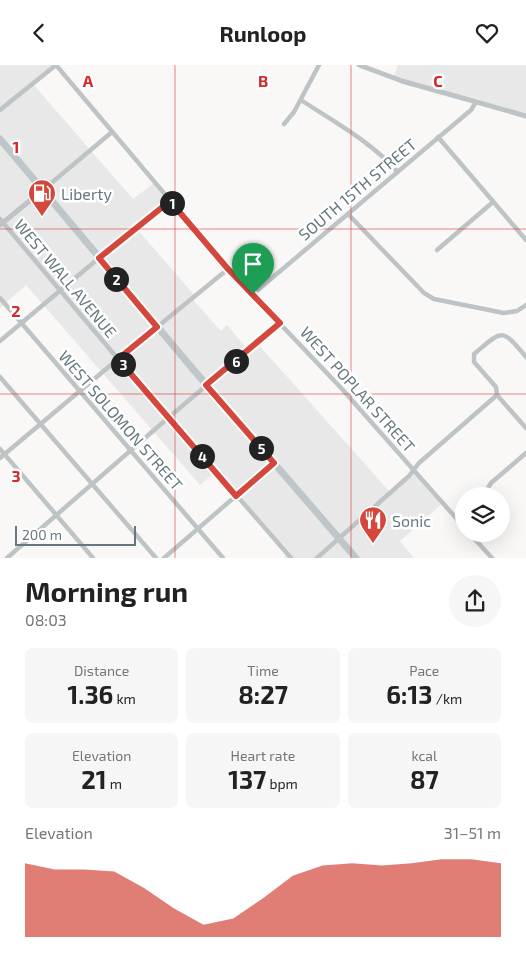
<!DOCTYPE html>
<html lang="en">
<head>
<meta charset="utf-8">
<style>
  :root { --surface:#fff; --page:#f6f6f6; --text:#222; --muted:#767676; --accent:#d4473c }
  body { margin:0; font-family:"Exo 2",sans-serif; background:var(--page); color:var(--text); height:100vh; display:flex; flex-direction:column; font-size:19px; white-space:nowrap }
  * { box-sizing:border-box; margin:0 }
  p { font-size:16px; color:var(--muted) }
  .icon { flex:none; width:28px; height:28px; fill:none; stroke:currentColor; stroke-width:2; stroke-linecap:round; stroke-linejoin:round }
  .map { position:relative; height:493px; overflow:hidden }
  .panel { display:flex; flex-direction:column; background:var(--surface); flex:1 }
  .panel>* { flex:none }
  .buttons { position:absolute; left:455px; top:422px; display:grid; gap:10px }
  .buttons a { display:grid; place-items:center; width:55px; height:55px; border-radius:50%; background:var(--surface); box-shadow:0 5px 20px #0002; font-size:25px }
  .scale { position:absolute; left:15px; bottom:12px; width:121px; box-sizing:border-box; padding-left:5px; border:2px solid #66787f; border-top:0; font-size:14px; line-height:18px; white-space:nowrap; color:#66787f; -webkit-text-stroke:4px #fff; paint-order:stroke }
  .pin { position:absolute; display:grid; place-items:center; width:42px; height:42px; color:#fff; margin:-51px -21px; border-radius:50% 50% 50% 0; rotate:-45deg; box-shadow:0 0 5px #0007 }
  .pin .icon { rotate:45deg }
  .km { position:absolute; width:25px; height:25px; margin:-12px; border-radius:50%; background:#222; color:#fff; font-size:14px; line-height:25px; text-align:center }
  .round { display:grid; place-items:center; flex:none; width:52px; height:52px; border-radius:26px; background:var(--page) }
  .head { display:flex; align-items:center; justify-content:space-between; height:85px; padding:0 25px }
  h1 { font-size:28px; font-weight:700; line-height:38px }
  .stats { display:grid; grid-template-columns:repeat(3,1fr); gap:8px; height:85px; padding:5px 25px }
  .stats div { display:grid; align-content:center; border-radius:8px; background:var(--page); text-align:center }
  .stats b { font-size:25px; font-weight:700 }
  .stats small { font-size:14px; font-weight:400 }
  .stats p { font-size:14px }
  .chart { height:140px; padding:10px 25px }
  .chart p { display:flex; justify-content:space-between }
  .chart svg { width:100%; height:90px; margin-top:5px; fill:var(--accent); opacity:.7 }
  header { display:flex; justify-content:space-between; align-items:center; height:65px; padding:0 25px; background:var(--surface); font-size:22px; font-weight:700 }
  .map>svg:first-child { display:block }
  .built { fill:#e7e8e7 }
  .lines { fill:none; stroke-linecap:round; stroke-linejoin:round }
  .minor { stroke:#bec4c6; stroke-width:4.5 }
  .tertiary { stroke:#bec4c6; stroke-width:5 }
  .primary { stroke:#bec6c9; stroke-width:7 }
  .route-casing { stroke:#fff; stroke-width:10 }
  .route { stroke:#d4473c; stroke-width:6 }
  .grid { fill:none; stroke:#d62828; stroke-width:1; stroke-opacity:0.55 }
  .labels { text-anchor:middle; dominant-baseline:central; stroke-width:5; stroke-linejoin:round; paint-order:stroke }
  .street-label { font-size:16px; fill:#66787f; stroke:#fff }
  .poi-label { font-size:16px; fill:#66787f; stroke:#fff; text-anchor:start }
  .grid-label { font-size:16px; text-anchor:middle; font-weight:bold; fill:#d62828; stroke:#fff; stroke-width:5; stroke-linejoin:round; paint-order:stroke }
</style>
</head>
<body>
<header><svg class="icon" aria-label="back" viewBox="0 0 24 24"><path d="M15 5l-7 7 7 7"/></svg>Runloop<svg class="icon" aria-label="heart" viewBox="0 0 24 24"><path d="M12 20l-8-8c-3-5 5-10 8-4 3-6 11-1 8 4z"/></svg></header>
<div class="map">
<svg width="526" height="493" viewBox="0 0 526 493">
  <rect width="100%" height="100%" fill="#f9f8f7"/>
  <!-- built -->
  <g class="built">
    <path d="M0,0H54L33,19L133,134L154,118L169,137L137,164L196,232L193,235L221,266L227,260L248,285L257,278L390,427L415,406L443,438L400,476L414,493H283L286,490L216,407L200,420L26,220L0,243Z"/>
    <path d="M398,0H526V50L393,13Z"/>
  </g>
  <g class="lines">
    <!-- minor -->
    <g class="minor">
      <path d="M56,0L228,204L342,324L464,462"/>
      <path d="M301,35C334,57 370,76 397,106"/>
      <path d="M0,45L56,0"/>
      <path d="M284,59L294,47L319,0"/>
      <path d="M438,72L526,175"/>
      <path d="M43,125L112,67"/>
      <path d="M348,149L424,228L434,234L504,248L517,246L526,240"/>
      <path d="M0,154L118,294L291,493"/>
      <path d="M437,185L493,137"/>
      <path d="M253,229L471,45L476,37"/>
      <path d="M0,233L223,493"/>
      <path d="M0,276L99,193L170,136"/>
      <path d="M526,292C501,262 503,265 474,289V297L496,322L497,330L526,363"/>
      <path d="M0,312L156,493"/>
      <path d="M0,384L93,493"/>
      <path d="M0,393L118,294L228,204"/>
      <path d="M483,431L491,418L526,388"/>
      <path d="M470,469L492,493"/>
      <path d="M7,493L168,353L280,258"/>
      <path d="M164,493L274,398"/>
      <path d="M317,493L409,411L419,398L497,330"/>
    </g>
    <!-- tertiary -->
    <g class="tertiary">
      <path d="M359,0L402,16L526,51"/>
      <path d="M0,160L43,125"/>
    </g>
    <!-- primary -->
    <path class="primary" d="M0,74L192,303L356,493"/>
  </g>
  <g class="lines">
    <!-- route casing -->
    <g class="route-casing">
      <path id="route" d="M170,136L228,204L280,258L206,320L274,398L236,431L118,294L157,262L99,193Z"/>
    </g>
    <!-- route -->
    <use href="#route" class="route"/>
  </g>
  <!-- grid -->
  <path class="grid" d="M175,0V493M351,0V493M0,164H526M0,329H526"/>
  <!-- icons -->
  <defs>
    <g id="fuel-pin" transform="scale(1.4375)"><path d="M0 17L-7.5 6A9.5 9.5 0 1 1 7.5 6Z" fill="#d4473c" stroke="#fff"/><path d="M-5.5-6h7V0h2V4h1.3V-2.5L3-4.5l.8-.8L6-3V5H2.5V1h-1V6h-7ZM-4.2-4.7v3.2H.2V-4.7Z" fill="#fff"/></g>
    <g id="restaurant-pin" transform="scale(1.4375)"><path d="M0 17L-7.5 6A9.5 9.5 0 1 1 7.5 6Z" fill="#d4473c" stroke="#fff"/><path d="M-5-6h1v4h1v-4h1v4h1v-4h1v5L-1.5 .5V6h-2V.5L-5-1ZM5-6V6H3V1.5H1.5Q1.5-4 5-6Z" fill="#fff"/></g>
  </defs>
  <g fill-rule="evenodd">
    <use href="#fuel-pin" x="42" y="128"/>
    <use href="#restaurant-pin" x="373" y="455"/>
  </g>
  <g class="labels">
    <!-- street labels -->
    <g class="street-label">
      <text transform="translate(357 124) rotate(-40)">SOUTH 15TH STREET</text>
      <text transform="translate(66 213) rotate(50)">WEST WALL AVENUE</text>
      <text transform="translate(358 324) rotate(48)">WEST POPLAR STREET</text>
      <text transform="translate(121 355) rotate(49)">WEST SOLOMON STREET</text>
    </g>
    <!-- poi labels -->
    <g class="poi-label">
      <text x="61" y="128">Liberty</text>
      <text x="392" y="455">Sonic</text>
    </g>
  </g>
  <g class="grid-label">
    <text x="88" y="22">A</text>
    <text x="263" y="22">B</text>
    <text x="438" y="22">C</text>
    <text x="16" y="88">1</text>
    <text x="16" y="252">2</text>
    <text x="16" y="417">3</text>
  </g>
</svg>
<div class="buttons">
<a><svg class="icon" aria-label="layers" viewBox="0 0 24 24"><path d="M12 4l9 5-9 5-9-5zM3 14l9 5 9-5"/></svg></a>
</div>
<div class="scale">200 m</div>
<div class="pin" style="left:253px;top:229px;background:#1e9e55"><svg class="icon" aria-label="arrive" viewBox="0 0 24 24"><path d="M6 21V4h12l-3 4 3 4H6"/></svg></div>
<b class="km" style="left:172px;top:138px">1</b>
<b class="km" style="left:116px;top:214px">2</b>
<b class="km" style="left:123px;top:299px">3</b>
<b class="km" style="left:202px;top:391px">4</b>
<b class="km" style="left:261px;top:383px">5</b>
<b class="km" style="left:236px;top:296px">6</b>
</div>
<section class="panel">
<div class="head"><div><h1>Morning run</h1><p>08:03</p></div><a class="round"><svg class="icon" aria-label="share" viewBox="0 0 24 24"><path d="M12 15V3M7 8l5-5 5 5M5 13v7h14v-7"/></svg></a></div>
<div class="stats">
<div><p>Distance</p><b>1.36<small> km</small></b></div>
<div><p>Time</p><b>8:27</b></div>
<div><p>Pace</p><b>6:13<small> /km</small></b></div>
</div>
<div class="stats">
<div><p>Elevation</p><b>21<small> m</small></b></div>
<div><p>Heart rate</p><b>137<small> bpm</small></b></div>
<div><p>kcal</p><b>87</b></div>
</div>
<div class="chart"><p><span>Elevation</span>31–51 m</p>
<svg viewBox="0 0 160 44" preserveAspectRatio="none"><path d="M0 44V8L10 11L20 11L30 12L40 20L50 30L60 38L70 35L80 25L90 14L100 9L110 8L120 9L130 8L140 6L150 6L160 8V44z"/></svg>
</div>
</section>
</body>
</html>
